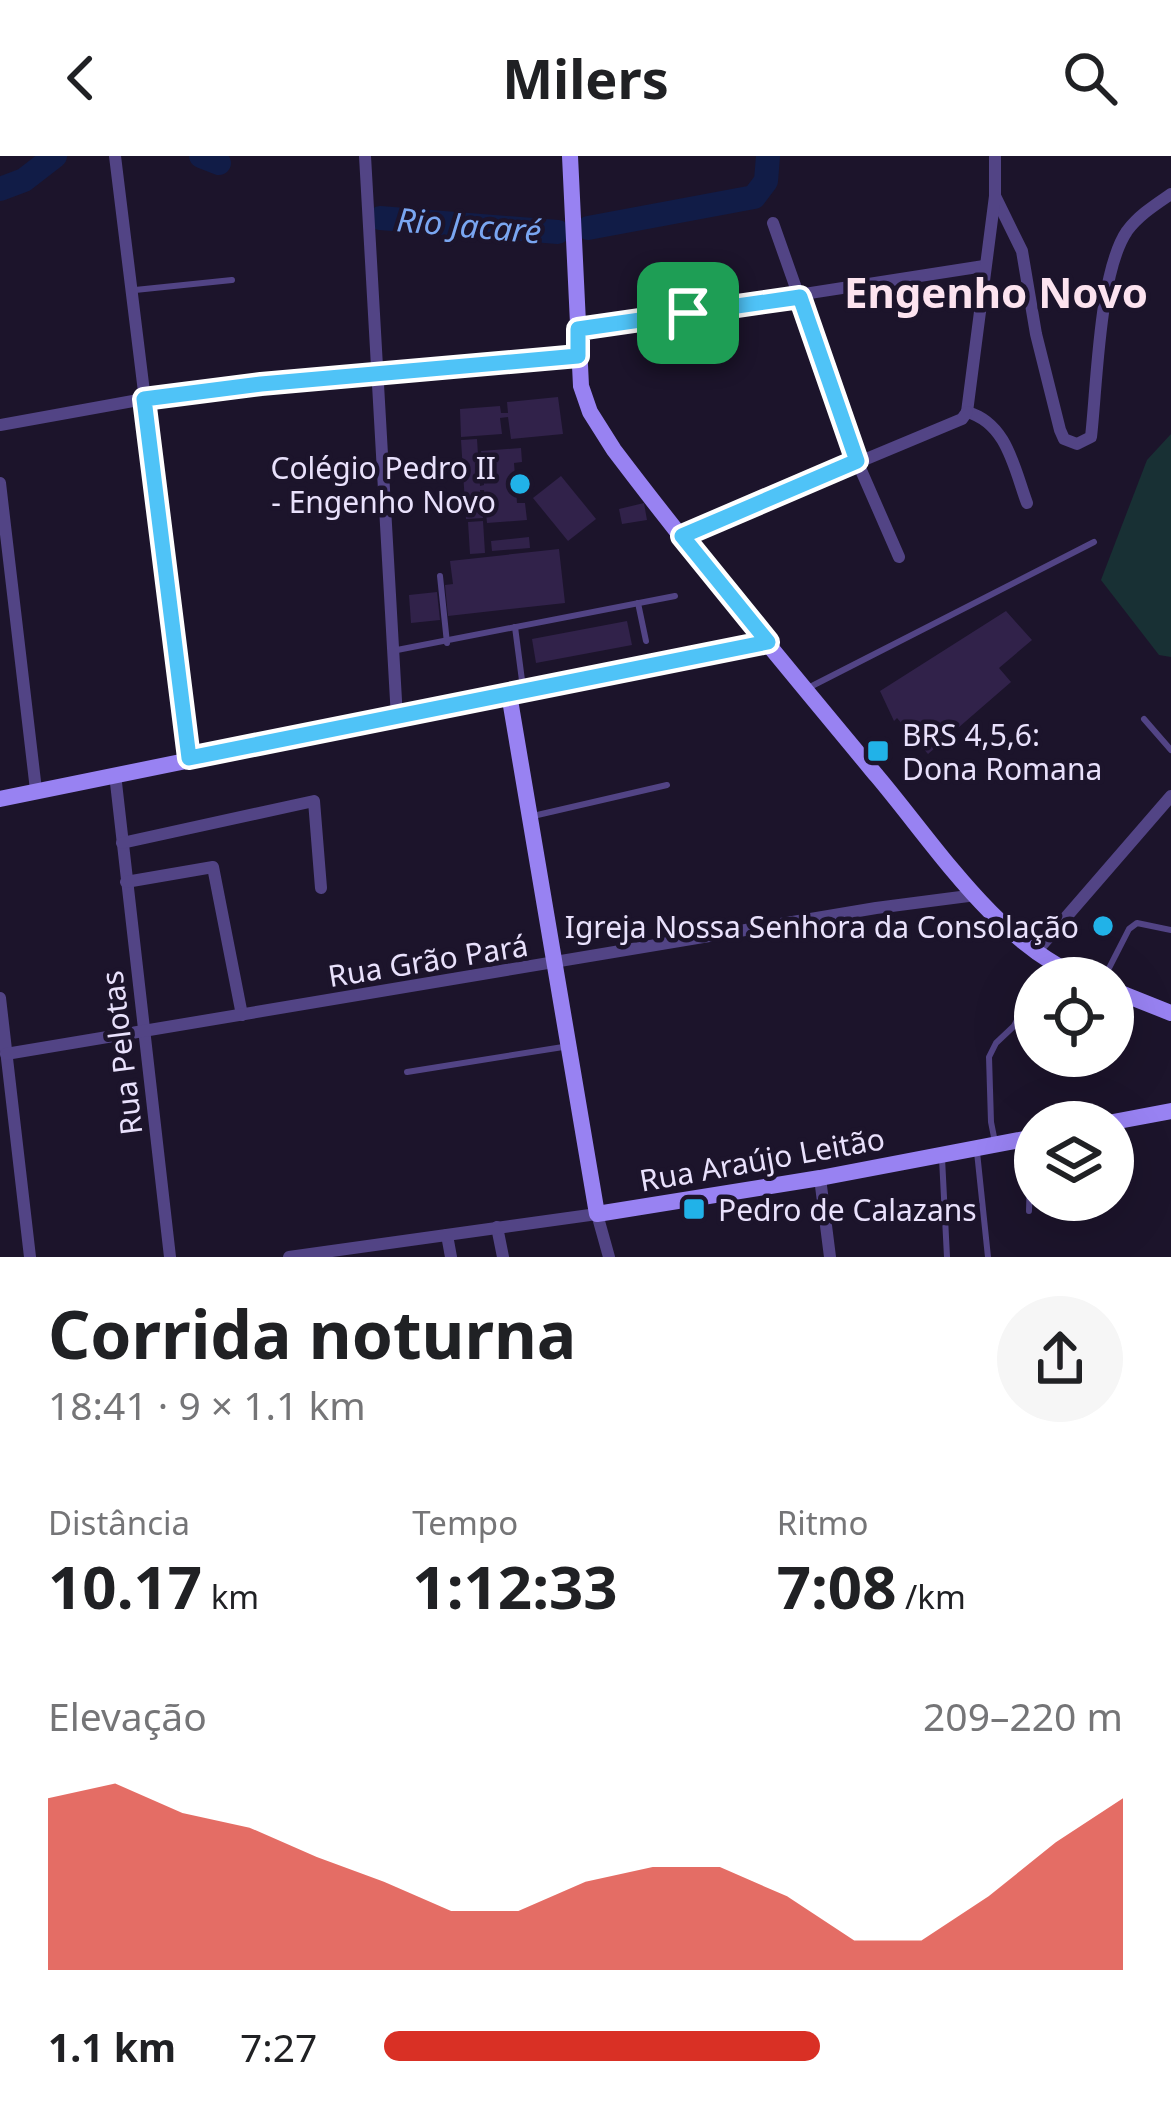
<!DOCTYPE html>
<html lang="pt">
<head>
<meta charset="utf-8">
<style>
  :root { --surface:#fff; --page:#f6f6f6; --text:#202124; --muted:#757577; --accent:#d93025 }
  body { margin:0; font-family:"Noto Sans",sans-serif; background:var(--page); color:var(--text); height:100vh; display:flex; flex-direction:column; font-size:45px; white-space:nowrap }
  * { box-sizing:border-box; margin:0 }
  p { font-size:39px; color:var(--muted) }
  .icon { flex:none; width:66px; height:66px; fill:none; stroke:currentColor; stroke-width:2; stroke-linecap:round; stroke-linejoin:round }
  .map { position:relative; height:1101px; overflow:hidden }
  .panel { display:flex; flex-direction:column; background:var(--surface); flex:1 }
  .panel>* { flex:none }
  .controls { position:absolute; left:1014px; top:801px; display:grid; gap:24px }
  .controls a { display:grid; place-items:center; width:120px; height:120px; border-radius:50%; background:var(--surface); box-shadow:0 12px 48px #0002; font-size:60px }
  .pin { position:absolute; display:grid; place-items:center; width:102px; height:102px; color:#fff; margin:-51px; border-radius:24px; box-shadow:0 6px 18px #0006 }
  .round { display:grid; place-items:center; flex:none; width:126px; height:126px; border-radius:63px; background:var(--page) }
  .headline { display:flex; align-items:center; justify-content:space-between; height:204px; padding:0 48px }
  h1 { font-size:66px; font-weight:700; line-height:90px }
  .metrics { display:grid; grid-template-columns:repeat(3,1fr); gap:18px; height:204px; padding:12px 48px }
  .metrics div { display:grid; align-content:center }
  .metrics b { font-size:60px; font-weight:700 }
  .metrics small { font-size:33px; font-weight:400 }
  .metrics p { font-size:33px }
  .chart { height:336px; padding:24px 48px }
  .chart p { display:flex; justify-content:space-between }
  .chart svg { width:100%; height:216px; margin-top:12px; fill:var(--accent); opacity:.7 }
  ul { padding:0 48px; list-style:none; font-size:39px }
  li { display:grid; grid-template-columns:192px 144px 1fr; align-items:center; height:90px }
  li i { height:30px; border-radius:15px; background:var(--accent) }
  header { display:flex; justify-content:space-between; align-items:center; height:156px; padding:0 48px; background:var(--surface); font-size:54px; font-weight:700 }
  .map>svg:first-child { display:block }
  .green { fill:#183034 }
  .lines { fill:none; stroke-linecap:round; stroke-linejoin:round }
  .river { stroke:#111c47; stroke-width:24 }
  .building { fill:#31224a }
  .lane { stroke:#524485; stroke-width:6 }
  .street { stroke:#524485; stroke-width:12 }
  .secondary { stroke:#9882f2; stroke-width:16 }
  .route-casing { stroke:#fff; stroke-width:24 }
  .route { stroke:#4fc3f7; stroke-width:15 }
  .poi-dot { fill:#21b2e8; stroke:#1c142b; stroke-width:4.5 }
  .labels { text-anchor:middle; dominant-baseline:central; stroke-width:9; stroke-linejoin:round; paint-order:stroke }
  .poi-label { font-size:30px; fill:#e9e1fc; stroke:#1c142b; text-anchor:end }
  .street-label { font-size:30px; fill:#e9e1fc; stroke:#1c142b }
  .water-label { font-size:33px; font-style:italic; fill:#7aa6f1; stroke:#1c142b }
  .district-label { font-size:42px; font-weight:bold; fill:#fce3ef; stroke:#1c142b }
</style>
</head>
<body>
<header><svg class="icon" aria-label="back" viewBox="0 0 24 24"><path d="M15 5l-7 7 7 7"/></svg>Milers<svg class="icon" aria-label="search" viewBox="0 0 24 24"><circle cx="10" cy="10" r="6"/><path d="M15 15l6 6"/></svg></header>
<div class="map">
<svg width="1171" height="1101" viewBox="0 0 1171 1101">
  <rect width="100%" height="100%" fill="#1c142b"/>
  <!-- green -->
  <path class="green" d="M1171,278V501L1159,499L1101,424L1147,304Z"/>
  <g class="lines">
    <!-- river -->
    <g class="river">
      <path d="M201,0L219,7"/>
      <path d="M0,33L24,24L55,0"/>
      <path d="M380,62L558,76"/>
      <path d="M588,72L754,41L766,25L768,0"/>
    </g>
  </g>
  <!-- building -->
  <g class="building">
    <path d="M558,241L563,278L511,283L508,261L500,262L502,278L461,281L460,253L500,250L501,257H508L507,246Z"/>
    <path d="M477,283L480,330L484,329L481,295L521,292L522,306L514,307L517,347H525L527,364L487,367L484,334H480L483,362L466,363L461,284Z"/>
    <path d="M561,320L596,363L568,385L533,342Z"/>
    <path d="M644,347L647,364L622,368L619,353Z"/>
    <path d="M483,365L485,397L470,398L468,366Z"/>
    <path d="M529,381L530,392L492,395L491,385Z"/>
    <path d="M559,393L565,447L448,460L445,429L453,428L450,405Z"/>
    <path d="M437,436L440,464L411,467L409,439Z"/>
    <path d="M1006,455L1032,484L999,512L1011,526L928,598L897,562L894,565L880,535Z"/>
    <path d="M627,465L632,489L536,507L532,483Z"/>
  </g>
  <g class="lines">
    <!-- lane -->
    <g class="lane">
      <path d="M135,134L232,124"/>
      <path d="M440,420L447,487"/>
      <path d="M638,447L646,485"/>
      <path d="M515,471L523,532"/>
      <path d="M397,494L675,440"/>
      <path d="M808,532L1094,386"/>
      <path d="M1144,563L1171,594"/>
      <path d="M533,660L667,629"/>
      <path d="M1039,822L1049,806"/>
      <path d="M1104,822L1129,773L1137,767L1171,774"/>
      <path d="M407,916L563,891"/>
      <path d="M995,986L991,966L989,901L996,887L1014,870L1035,830"/>
      <path d="M977,996L988,1101"/>
      <path d="M942,1002L947,1101"/>
      <path d="M1029,1055L1031,985"/>
    </g>
    <!-- street -->
    <g class="street">
      <path d="M115,0L189,602"/>
      <path d="M365,0L397,562"/>
      <path d="M995,40L1022,95L1036,178L1060,274L1064,283L1077,288L1091,281C1097,229 1099,116 1127,75C1139,59 1155,49 1171,38"/>
      <path d="M773,67L857,305L899,401"/>
      <path d="M578,173L984,110"/>
      <path d="M967,256L995,40V0"/>
      <path d="M967,256C1007,267 1014,312 1027,347"/>
      <path d="M0,269L144,243L261,228L578,199"/>
      <path d="M0,327L36,634"/>
      <path d="M682,380L962,263L967,256"/>
      <path d="M115,618L170,1101"/>
      <path d="M122,687L314,645L321,732"/>
      <path d="M126,726L213,711L242,859"/>
      <path d="M1035,797L1171,640"/>
      <path d="M0,842L30,1101"/>
      <path d="M6,898L876,752L976,739"/>
      <path d="M820,1022L830,1101"/>
      <path d="M497,1071L503,1101"/>
      <path d="M447,1079L451,1101"/>
      <path d="M289,1101L597,1058L609,1101"/>
    </g>
    <!-- secondary -->
    <g class="secondary">
      <path d="M570,0L581,230L590,256L614,294C698,405 788,513 877,620C936,690 997,787 1083,822"/>
      <path d="M509,538L597,1058L820,1022L1035,981"/>
      <path d="M0,643L768,486"/>
      <path d="M1113,834L1171,857"/>
      <path d="M1113,966L1171,955"/>
    </g>
  </g>
  <g class="lines">
    <!-- route casing -->
    <g class="route-casing">
      <path id="route" d="M800,141L857,305L682,380L768,486L189,602L144,243L261,228L578,200V173Z"/>
    </g>
    <!-- route -->
    <use href="#route" class="route"/>
  </g>
  <!-- markers -->
  <g class="poi-dot">
    <circle cx="520" cy="328" r="12"/>
    <rect x="866" y="583" width="24" height="24" rx="6"/>
    <circle cx="1103" cy="770" r="12"/>
    <rect x="682" y="1041" width="24" height="24" rx="6"/>
  </g>
  <g class="labels">
    <!-- poi labels -->
    <g class="poi-label">
      <text x="496" y="311">Colégio Pedro II<tspan x="496" dy="34">- Engenho Novo</tspan></text>
      <text x="902" y="578" text-anchor="start">BRS 4,5,6:<tspan x="902" dy="34">Dona Romana</tspan></text>
      <text x="1079" y="770">Igreja Nossa Senhora da Consolação</text>
      <text x="718" y="1053" text-anchor="start">Pedro de Calazans</text>
    </g>
    <!-- street labels -->
    <g class="street-label">
      <text transform="translate(428 804) rotate(-9)">Rua Grão Pará</text>
      <text transform="translate(121 897) rotate(-97)">Rua Pelotas</text>
      <text transform="translate(762 1003) rotate(-10)">Rua Araújo Leitão</text>
    </g>
    <!-- water labels -->
    <g class="water-label">
      <text transform="translate(469 69) rotate(5)">Rio Jacaré</text>
    </g>
    <!-- district labels -->
    <g class="district-label">
      <text x="996" y="135">Engenho Novo</text>
    </g>
  </g>
</svg>
<div class="controls">
<a><svg class="icon" aria-label="locate" viewBox="0 0 24 24"><circle cx="12" cy="12" r="6"/><path d="M12 2v4M12 18v4M2 12h4M18 12h4"/></svg></a>
<a><svg class="icon" aria-label="layers" viewBox="0 0 24 24"><path d="M12 4l9 5-9 5-9-5zM3 14l9 5 9-5"/></svg></a>
</div>
<div class="pin" style="left:688px;top:157px;background:#1e9e55"><svg class="icon" aria-label="arrive" viewBox="0 0 24 24"><path d="M6 21V4h12l-3 4 3 4H6"/></svg></div>
</div>
<section class="panel">
<div class="headline"><div><h1>Corrida noturna</h1><p>18:41 · 9 × 1.1 km</p></div><a class="round"><svg class="icon" aria-label="share" viewBox="0 0 24 24"><path d="M12 15V3M7 8l5-5 5 5M5 13v7h14v-7"/></svg></a></div>
<div class="metrics">
<div><p>Distância</p><b>10.17<small> km</small></b></div>
<div><p>Tempo</p><b>1:12:33</b></div>
<div><p>Ritmo</p><b>7:08<small> /km</small></b></div>
</div>
<div class="chart"><p><span>Elevação</span>209–220 m</p>
<svg viewBox="0 0 160 44" preserveAspectRatio="none"><path d="M0 44V9L10 6L20 12L30 15L40 21L50 26L60 32L70 32L80 26L90 23L100 23L110 29L120 38L130 38L140 29L150 18L160 9V44z"/></svg>
</div>
<ul>
<li><b>1.1 km</b>7:27<i style="width:59%"></i></li>
</ul>
</section>
</body>
</html>
